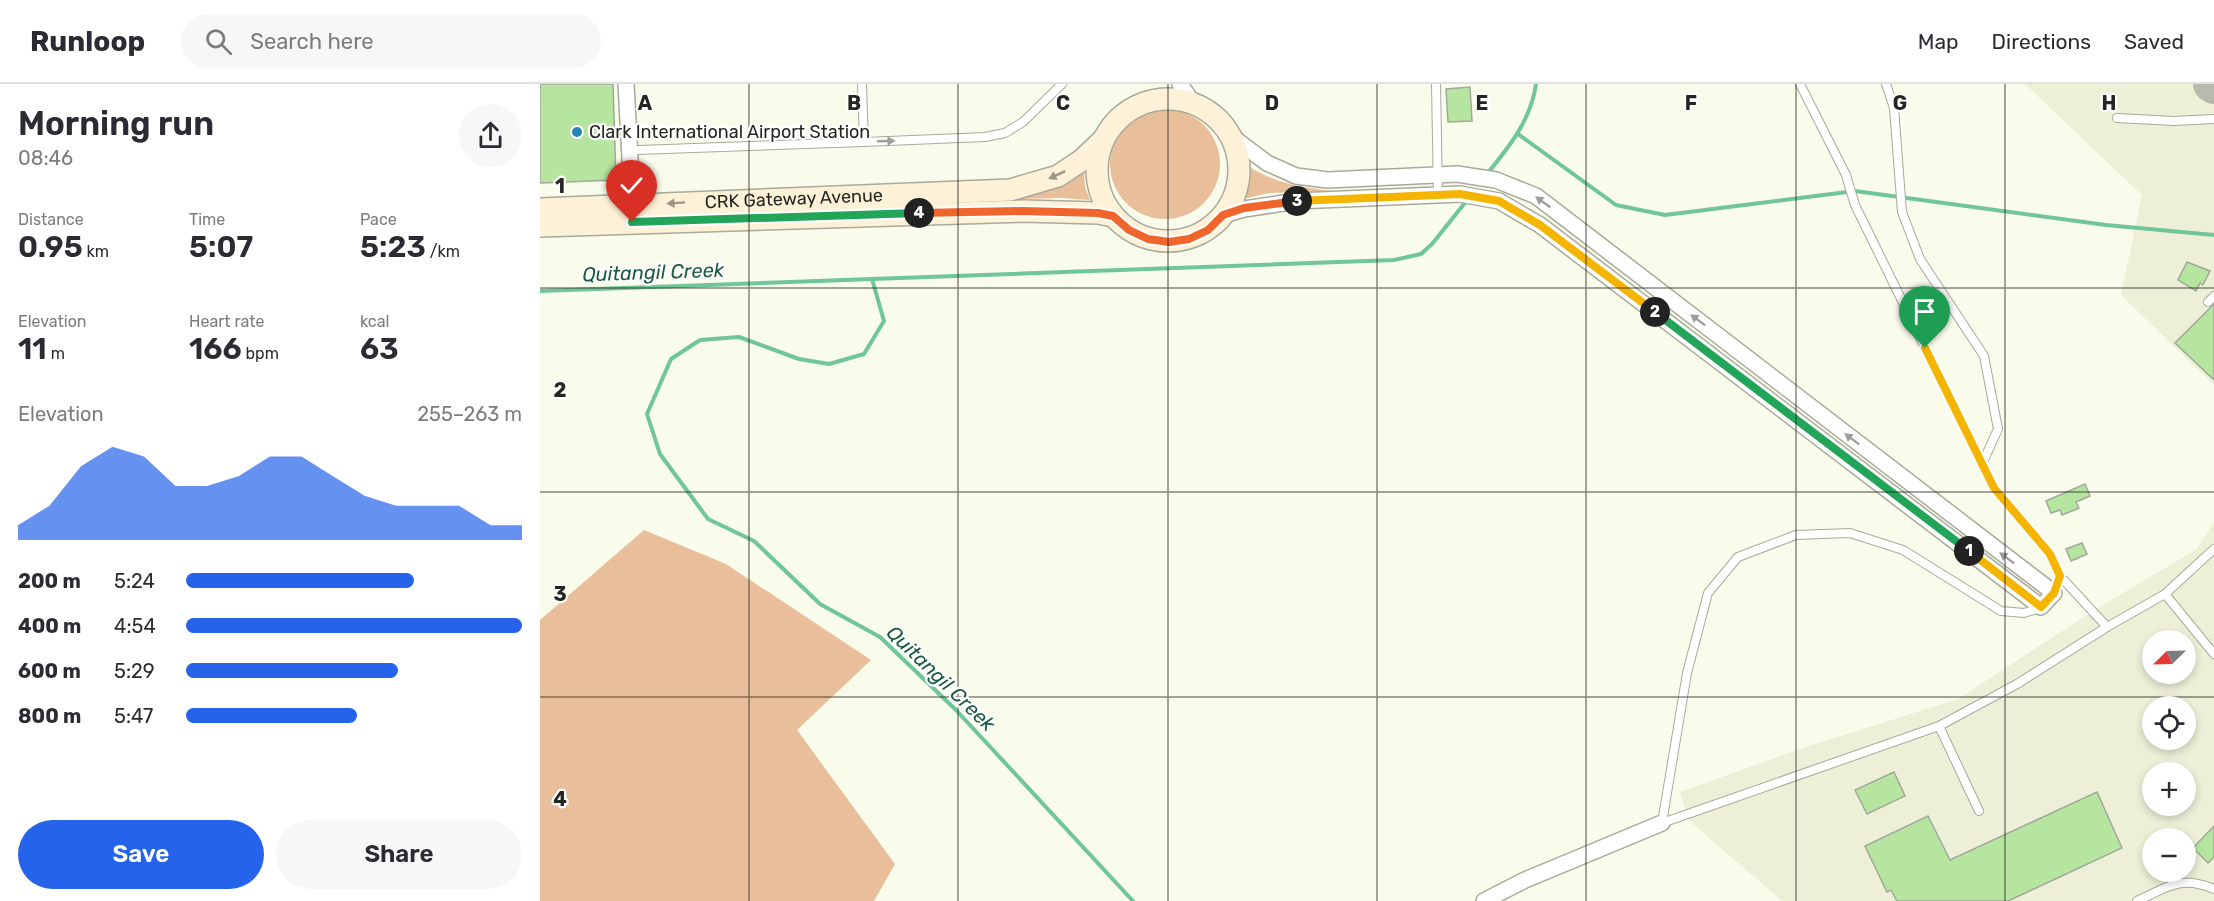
<!DOCTYPE html>
<html lang="en">
<head>
<meta charset="utf-8">
<style>
  :root { --surface:#fff; --page:#f7f7f7; --text:#2b2b33; --muted:#7c7c81; --line:#e1e1e2; --accent:#2563eb }
  body { margin:0; font-family:Rubik,sans-serif; background:var(--page); color:var(--text); height:100vh; display:flex; flex-direction:column; font-size:22px; white-space:nowrap }
  * { box-sizing:border-box; margin:0 }
  p { font-size:20px; color:var(--muted) }
  .icon { flex:none; width:33px; height:33px; fill:none; stroke:currentColor; stroke-width:2; stroke-linecap:round; stroke-linejoin:round }
  .map { position:relative; flex:1; overflow:hidden }
  .panel { display:flex; flex-direction:column; background:var(--surface); width:540px }
  .panel>* { flex:none }
  .needle { width:39px; rotate:247deg }
  .tools { position:absolute; left:1602px; top:546px; display:grid; gap:12px }
  .tools a { display:grid; place-items:center; width:54px; height:54px; border-radius:50%; background:var(--surface); box-shadow:0 3px 9px #0003; font-size:30px }
  .pin { position:absolute; display:grid; place-items:center; width:51px; height:51px; color:#fff; margin:-62px -26px; border-radius:50% 50% 50% 0; rotate:-45deg; box-shadow:0 0 6px #0007 }
  .pin .icon { rotate:45deg }
  .km { position:absolute; width:30px; height:30px; margin:-15px; border-radius:50%; background:#222; color:#fff; font-size:16px; line-height:30px; text-align:center }
  .round { display:grid; place-items:center; flex:none; width:63px; height:63px; border-radius:32px; background:var(--page) }
  .headline { display:flex; align-items:center; justify-content:space-between; height:102px; padding:0 18px }
  h1 { font-size:33px; font-weight:600; line-height:45px }
  .figures { display:grid; grid-template-columns:repeat(3,1fr); gap:9px; height:102px; padding:6px 18px }
  .figures div { display:grid; align-content:center }
  .figures b { font-size:30px; font-weight:600 }
  .figures small { font-size:16px; font-weight:400 }
  .figures p { font-size:16px }
  .chart { height:168px; padding:12px 18px }
  .chart p { display:flex; justify-content:space-between }
  .chart svg { width:100%; height:108px; margin-top:6px; fill:var(--accent); opacity:.7 }
  .primary-button { display:flex; gap:12px; margin-top:auto; padding:12px 18px }
  .primary-button a { flex:1; height:69px; border-radius:36px; background:var(--accent); color:#fff; font-size:24px; font-weight:600; line-height:69px; text-align:center }
  .primary-button a+a { background:var(--page); color:var(--text) }
  ul { padding:0 18px; list-style:none; font-size:20px }
  li { display:grid; grid-template-columns:96px 72px 1fr; align-items:center; height:45px }
  li i { height:15px; border-radius:8px; background:var(--accent) }
  header { display:flex; align-items:center; gap:36px; box-sizing:border-box; height:84px; padding:0 30px; background:var(--surface); border-bottom:2px solid var(--line) }
  header strong { font-size:28px }
  nav { display:flex; gap:33px; margin-inline-start:auto; font-size:21px }
  .search { width:420px; height:54px; background:var(--page); display:flex; align-items:center; gap:15px; box-sizing:border-box; padding:0 21px; border-radius:33px; color:var(--muted); font-size:22px }
  main { display:flex; flex:1; min-height:0 }
  .map>svg:first-child { display:block }
  .built { fill:#edefd7; fill-rule:evenodd }
  .green { fill:#e9be9a }
  .lines { fill:none; stroke-linecap:round; stroke-linejoin:round }
  .stream { stroke:#70c69a; stroke-width:4 }
  .taxiway { stroke:#b9baae; stroke-width:36 }
  .building { fill:#b6e59f; stroke:#a0a99c; stroke-width:1.5 }
  .service-casing { stroke:#a8aa9b; stroke-width:10 }
  .minor-casing { stroke:#a8aa9b; stroke-width:18 }
  .secondary-casing { stroke:#a8aa9b; stroke-width:24 }
  .service { stroke:#fff; stroke-width:8 }
  .minor { stroke:#fff; stroke-width:15 }
  .secondary { stroke:#fdf2d7; stroke-width:21 }
  .oneway { fill:#9d9d9b }
  .oneway2 { fill:#9c9685 }
  .split-1-casing { stroke:#fff; stroke-width:12 }
  .split-2-casing { stroke:#fff; stroke-width:12 }
  .split-3-casing { stroke:#fff; stroke-width:12 }
  .split-4-casing { stroke:#fff; stroke-width:12 }
  .split-5-casing { stroke:#fff; stroke-width:12 }
  .split-1 { stroke:#f5b400; stroke-width:8 }
  .split-2 { stroke:#22a559; stroke-width:8 }
  .split-3 { stroke:#f5b400; stroke-width:8 }
  .split-4 { stroke:#f0652b; stroke-width:8 }
  .split-5 { stroke:#22a559; stroke-width:8 }
  .grid { fill:none; stroke:#252620; stroke-width:1.5; stroke-opacity:0.55 }
  .poi-dot { fill:#2885b2; stroke:#fff; stroke-width:2 }
  .labels { text-anchor:middle; dominant-baseline:central; stroke-width:4.5; stroke-linejoin:round; paint-order:stroke }
  .poi-label { font-size:18px; fill:#252620; stroke:#fff; text-anchor:start }
  .street-label { font-size:18px; fill:#252620; stroke:#fff }
  .water-label { font-size:20px; font-style:italic; fill:#1a5b3e; stroke:#fff }
  .grid-label { font-size:20px; text-anchor:middle; font-weight:bold; fill:#252620; stroke:#fff; stroke-width:4.5; stroke-linejoin:round; paint-order:stroke }
</style>
</head>
<body>
<header>
<strong>Runloop</strong>
<div class="search"><svg class="icon" aria-label="search" viewBox="0 0 24 24"><circle cx="10" cy="10" r="6"/><path d="M15 15l6 6"/></svg>Search here</div>
<nav><a>Map</a><a>Directions</a><a>Saved</a></nav>
</header>
<main>
<section class="panel">
<div class="headline"><div><h1>Morning run</h1><p>08:46</p></div><a class="round"><svg class="icon" aria-label="share" viewBox="0 0 24 24"><path d="M12 15V3M7 8l5-5 5 5M5 13v7h14v-7"/></svg></a></div>
<div class="figures">
<div><p>Distance</p><b>0.95<small> km</small></b></div>
<div><p>Time</p><b>5:07</b></div>
<div><p>Pace</p><b>5:23<small> /km</small></b></div>
</div>
<div class="figures">
<div><p>Elevation</p><b>11<small> m</small></b></div>
<div><p>Heart rate</p><b>166<small> bpm</small></b></div>
<div><p>kcal</p><b>63</b></div>
</div>
<div class="chart"><p><span>Elevation</span>255–263 m</p>
<svg viewBox="0 0 160 44" preserveAspectRatio="none"><path d="M0 44V38L10 30L20 14L30 6L40 10L50 22L60 22L70 18L80 10L90 10L100 18L110 26L120 30L130 30L140 30L150 38L160 38V44z"/></svg>
</div>
<ul>
<li><b>200 m</b>5:24<i style="width:68%"></i></li>
<li><b>400 m</b>4:54<i style="width:100%"></i></li>
<li><b>600 m</b>5:29<i style="width:63%"></i></li>
<li><b>800 m</b>5:47<i style="width:51%"></i></li>
</ul>
<div class="primary-button"><a>Save</a><a>Share</a></div>
</section>
<div class="map">
<svg width="1674" height="817" viewBox="0 0 1674 817">
  <rect width="100%" height="100%" fill="#f9fbeb"/>
  <!-- built -->
  <g class="built">
    <path d="M1485,0H1674V301L1581,211L1602,111Z"/>
    <path d="M1674,438V817H1242L1153,740L1147,731L1140,708L1260,665L1418,615L1553,527L1657,465ZM1612,556H1646V590H1612ZM1612,622H1646V656H1612ZM1612,688H1646V722H1612ZM1612,754H1646V788H1612Z"/>
  </g>
  <!-- green -->
  <g class="green">
    <circle cx="625" cy="80" r="55"/>
    <path d="M709,83C738,100 760,103 793,107L729,109L703,115Z"/>
    <path d="M544,87L545,103L550,116L522,114L472,115C502,110 519,103 544,87Z"/>
    <path d="M104,446L186,480L331,576L257,646L355,780L334,817H0V536Z"/>
  </g>
  <g class="lines">
    <!-- stream -->
    <g class="stream">
      <path d="M978,50L1076,121L1125,131L1315,107L1566,141L1674,151"/>
      <path d="M947,90C969,63 991,36 996,0"/>
      <path d="M332,195L854,176L881,170L892,160L928,115"/>
      <path d="M0,207L332,195L344,237L324,270L289,280L259,275L199,253L160,256L131,275L107,330L120,370L168,435L214,457L280,520L340,553L416,626L593,817"/>
    </g>
    <!-- taxiway -->
    <path class="taxiway" d="M1671,0L1674,2"/>
  </g>
  <!-- building -->
  <g class="building">
    <path d="M0,0H73L76,96L0,99Z"/>
    <path d="M930,3L932,37L908,38L906,5Z"/>
    <path d="M1647,178L1670,187L1663,201L1660,199L1656,207L1638,196Z"/>
    <path d="M1674,220V296L1635,259Z"/>
    <path d="M1545,400L1550,412L1536,418L1539,424L1522,431L1520,426L1511,429L1506,417Z"/>
    <path d="M1542,459L1547,470L1531,477L1526,465Z"/>
    <path d="M1354,688L1365,712L1327,730L1315,706Z"/>
    <path d="M1557,708L1582,764L1468,817H1357L1351,806L1347,808L1325,762L1388,732L1410,776Z"/>
    <path d="M1674,742V773L1668,779L1653,764Z"/>
  </g>
  <g class="lines">
    <!-- service casing -->
    <g class="service-casing">
      <g id="service">
        <path d="M322,0L324,58L445,53L465,49L483,38L522,0"/>
        <path d="M896,0L898,112"/>
        <path d="M1260,0L1306,91L1315,121L1454,404L1510,470L1520,492L1514,509"/>
        <path d="M1346,0L1354,24L1362,128L1380,175L1444,272L1458,345L1442,380"/>
        <path d="M1577,34L1634,37L1674,35"/>
        <path d="M98,66L324,58"/>
        <path d="M1668,218L1674,212"/>
        <path d="M1520,492L1567,543"/>
        <path d="M1625,510L1674,465"/>
        <path d="M1500,524L1484,529L1461,527L1363,466L1310,449L1256,451L1198,473L1168,509L1147,589L1122,739L1399,642L1477,600L1567,543L1625,510L1674,570"/>
        <path d="M1399,642L1439,727"/>
        <path d="M1597,817C1628,803 1640,791 1674,805"/>
      </g>
    </g>
    <!-- minor casing -->
    <g class="minor-casing">
      <g id="minor">
        <path d="M86,0L93,129"/>
        <path d="M640,0L653,19"/>
        <path d="M683,131L704,125L757,117L920,110L959,117L1000,141L1501,523L1514,509L996,112L956,96L917,90L788,96L756,92L727,79L691,52"/>
        <path d="M944,817L985,796L1122,739"/>
      </g>
    </g>
    <!-- secondary casing -->
    <g class="secondary-casing">
      <g id="secondary">
        <circle cx="628" cy="86" r="71"/>
        <path id="s1" d="M0,125L470,106L518,92L542,76L563,56"/>
        <path d="M0,142L483,127L558,129L573,132"/>
      </g>
    </g>
    <!-- service -->
    <use href="#service" class="service"/>
    <!-- minor -->
    <use href="#minor" class="minor"/>
    <!-- secondary -->
    <use href="#secondary" class="secondary"/>
  </g>
  <!-- one-way arrows -->
  <defs><path id="oneway-solid" d="M-6-.8H1V-3.2L6.5 0L1 3.2V.8H-6Z" transform="scale(1.5)"/></defs>
  <g class="oneway">
    <use href="#oneway-solid" transform="translate(346 57) rotate(-2)"/>
    <use href="#oneway-solid" transform="translate(1003 118) rotate(-144)"/>
    <use href="#oneway-solid" transform="translate(1158 236) rotate(-143)"/>
    <use href="#oneway-solid" transform="translate(1312 355) rotate(-143)"/>
    <use href="#oneway-solid" transform="translate(1467 474) rotate(-143)"/>
  </g>
  <g class="oneway2">
    <use href="#oneway-solid" transform="translate(517 91) rotate(155)"/>
    <use href="#oneway-solid" transform="translate(136 119) rotate(176)"/>
  </g>
  <g class="lines">
    <!-- split-1 casing -->
    <g class="split-1-casing">
      <path id="split-1" d="M1385,264L1454,404L1510,470L1520,492L1514,509L1501,523L1429,467"/>
    </g>
    <!-- split-2 casing -->
    <g class="split-2-casing">
      <path id="split-2" d="M1115,228L1429,467"/>
    </g>
    <!-- split-3 casing -->
    <g class="split-3-casing">
      <path id="split-3" d="M757,117L920,110L959,117L1000,141L1115,228"/>
    </g>
    <!-- split-4 casing -->
    <g class="split-4-casing">
      <path id="split-4" d="M379,129L483,127L558,129L573,132L589,146L608,155L629,158L649,155L668,146L683,131L704,124L757,117"/>
    </g>
    <!-- split-5 casing -->
    <g class="split-5-casing">
      <path id="split-5" d="M92,138L379,129"/>
    </g>
    <!-- split-1 -->
    <use href="#split-1" class="split-1"/>
    <!-- split-2 -->
    <use href="#split-2" class="split-2"/>
    <!-- split-3 -->
    <use href="#split-3" class="split-3"/>
    <!-- split-4 -->
    <use href="#split-4" class="split-4"/>
    <!-- split-5 -->
    <use href="#split-5" class="split-5"/>
  </g>
  <!-- grid -->
  <path class="grid" d="M209,0V817M418,0V817M628,0V817M837,0V817M1046,0V817M1256,0V817M1465,0V817M0,204H1674M0,408H1674M0,613H1674"/>
  <!-- markers -->
  <circle class="poi-dot" cx="37" cy="48" r="6"/>
  <g class="labels">
    <!-- poi labels -->
    <g class="poi-label">
      <text x="49" y="48">Clark International Airport Station</text>
    </g>
    <!-- street labels -->
    <g class="street-label">
      <text stroke="none"><textPath href="#s1" startOffset="254">CRK Gateway Avenue</textPath></text>
    </g>
    <!-- water labels -->
    <g class="water-label">
      <text transform="translate(113 188) rotate(-2)">Quitangil Creek</text>
      <text transform="translate(401 594) rotate(44)">Quitangil Creek</text>
    </g>
  </g>
  <g class="grid-label">
    <text x="105" y="26">A</text>
    <text x="314" y="26">B</text>
    <text x="523" y="26">C</text>
    <text x="732" y="26">D</text>
    <text x="942" y="26">E</text>
    <text x="1151" y="26">F</text>
    <text x="1360" y="26">G</text>
    <text x="1569" y="26">H</text>
    <text x="20" y="109">1</text>
    <text x="20" y="313">2</text>
    <text x="20" y="517">3</text>
    <text x="20" y="722">4</text>
  </g>
</svg>
<div class="tools">
<a><svg class="needle" viewBox="-14 -14 28 28"><path d="M0-13l5 13h-10z" fill="#e53935"/><path d="M0 13l5-13h-10z" fill="#7c7c81"/></svg></a>
<a><svg class="icon" aria-label="locate" viewBox="0 0 24 24"><circle cx="12" cy="12" r="6"/><path d="M12 2v4M12 18v4M2 12h4M18 12h4"/></svg></a>
<a>+</a>
<a>−</a>
</div>
<div class="pin" style="left:1385px;top:264px;background:#1e9e55"><svg class="icon" aria-label="arrive" viewBox="0 0 24 24"><path d="M6 21V4h12l-3 4 3 4H6"/></svg></div>
<div class="pin" style="left:92px;top:138px;background:#d93025"><svg class="icon" aria-label="check" viewBox="0 0 24 24"><path d="M5 12l5 5 9-10"/></svg></div>
<b class="km" style="left:1429px;top:467px">1</b>
<b class="km" style="left:1115px;top:228px">2</b>
<b class="km" style="left:757px;top:117px">3</b>
<b class="km" style="left:379px;top:129px">4</b>
</div>
</main>
</body>
</html>
